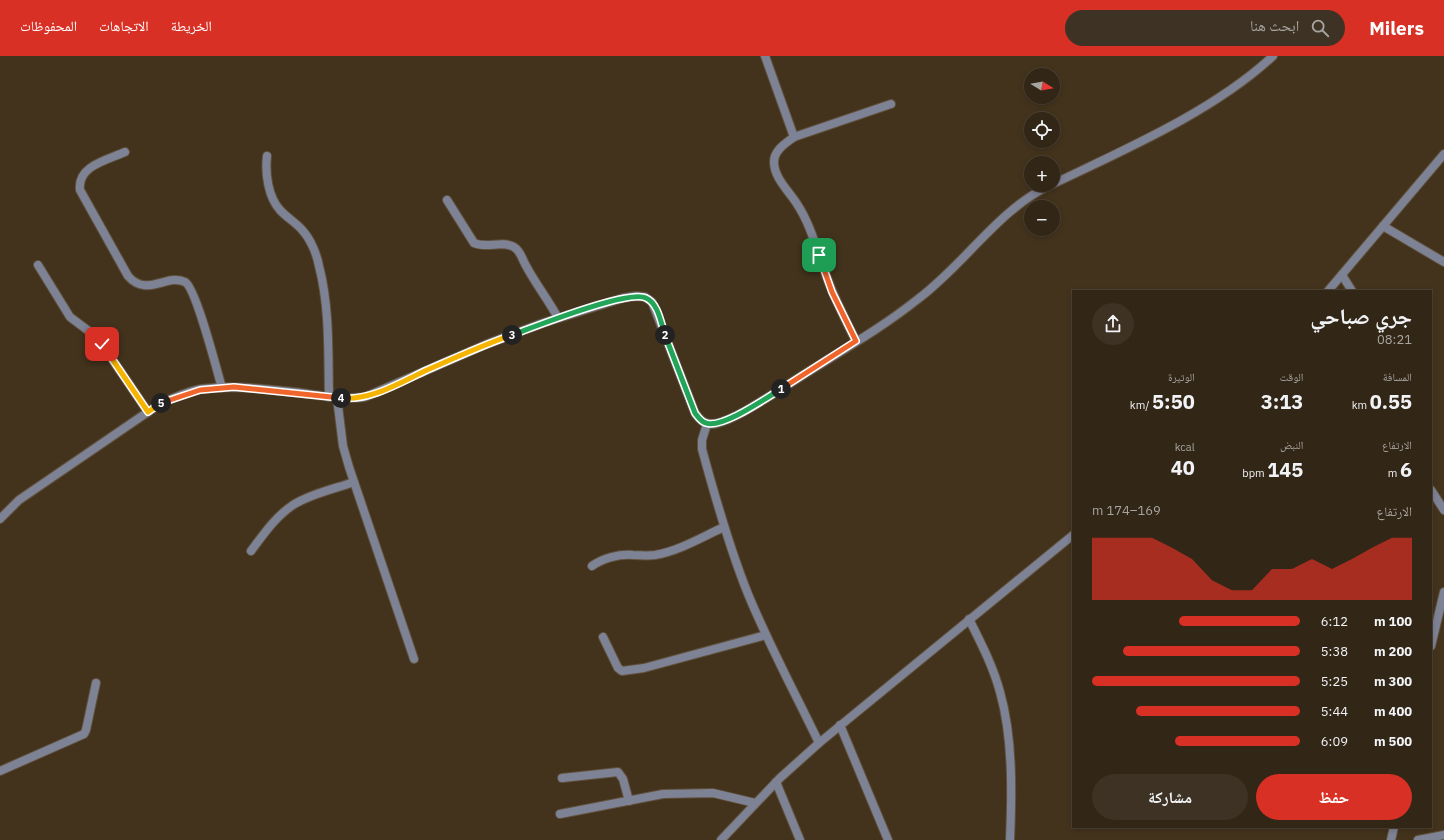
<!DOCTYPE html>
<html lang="ar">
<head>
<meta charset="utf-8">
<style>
  :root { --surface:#322616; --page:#3d3223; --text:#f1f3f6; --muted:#a8a5a1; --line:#4d4335; --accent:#d93025 }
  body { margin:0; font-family:"IBM Plex Sans","Noto Naskh Arabic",sans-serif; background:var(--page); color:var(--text); direction:rtl; height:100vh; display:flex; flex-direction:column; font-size:15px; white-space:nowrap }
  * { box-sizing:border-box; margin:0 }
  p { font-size:13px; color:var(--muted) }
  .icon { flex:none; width:22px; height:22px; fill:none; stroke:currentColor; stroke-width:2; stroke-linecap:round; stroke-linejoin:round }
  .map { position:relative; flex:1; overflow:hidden; direction:ltr }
  .drawer { position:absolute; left:1072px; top:234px; width:360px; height:538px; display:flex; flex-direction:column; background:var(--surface); border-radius:0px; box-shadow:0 2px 6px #0003,0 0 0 1px var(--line); direction:rtl }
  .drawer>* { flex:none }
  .needle { width:26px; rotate:101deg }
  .controls { position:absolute; left:1024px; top:12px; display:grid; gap:8px }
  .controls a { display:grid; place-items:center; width:36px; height:36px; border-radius:50%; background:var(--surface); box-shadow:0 2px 6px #0003,0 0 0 1px var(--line); font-size:20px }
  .pin { position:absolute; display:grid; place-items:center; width:34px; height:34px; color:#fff; margin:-17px; border-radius:8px; box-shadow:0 2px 6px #0006 }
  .km { position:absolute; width:20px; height:20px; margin:-10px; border-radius:50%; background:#222; color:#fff; font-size:11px; line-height:20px; text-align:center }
  .round { display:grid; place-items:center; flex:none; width:42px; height:42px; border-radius:21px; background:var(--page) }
  .summary { display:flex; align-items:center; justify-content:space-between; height:68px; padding:0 20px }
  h1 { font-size:22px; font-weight:700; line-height:30px }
  .metrics { display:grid; grid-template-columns:repeat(3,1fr); gap:6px; height:68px; padding:4px 20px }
  .metrics div { display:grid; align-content:center }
  .metrics b { font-size:20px; font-weight:700 }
  .metrics small { font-size:11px; font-weight:400 }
  .metrics p { font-size:11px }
  .chart { height:112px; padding:8px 20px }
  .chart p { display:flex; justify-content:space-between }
  .chart svg { width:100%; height:72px; margin-top:4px; fill:var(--accent); opacity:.7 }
  .primary-button { display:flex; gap:8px; margin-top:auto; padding:8px 20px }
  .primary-button a { flex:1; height:46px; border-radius:24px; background:var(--accent); color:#fff; font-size:16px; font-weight:700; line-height:46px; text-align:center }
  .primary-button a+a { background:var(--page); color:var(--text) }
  ul { padding:0 20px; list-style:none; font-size:13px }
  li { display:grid; grid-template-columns:64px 48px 1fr; align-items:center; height:30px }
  li i { height:10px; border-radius:5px; background:var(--accent) }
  header { display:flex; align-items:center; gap:24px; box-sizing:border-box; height:56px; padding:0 20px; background:var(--accent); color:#fff }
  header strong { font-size:19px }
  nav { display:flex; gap:22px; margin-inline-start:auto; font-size:14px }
  .search { width:280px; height:36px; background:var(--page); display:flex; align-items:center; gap:10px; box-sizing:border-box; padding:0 14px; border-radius:22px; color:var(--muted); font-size:15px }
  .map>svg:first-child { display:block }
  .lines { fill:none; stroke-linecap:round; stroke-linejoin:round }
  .minor-casing { stroke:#60513c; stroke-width:10 }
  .minor { stroke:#7e8295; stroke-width:8 }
  .split-1-casing { stroke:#fff; stroke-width:8 }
  .split-2-casing { stroke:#fff; stroke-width:8 }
  .split-3-casing { stroke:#fff; stroke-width:8 }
  .split-4-casing { stroke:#fff; stroke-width:8 }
  .split-5-casing { stroke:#fff; stroke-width:8 }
  .split-6-casing { stroke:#fff; stroke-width:8 }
  .split-1 { stroke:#f0652b; stroke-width:5 }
  .split-2 { stroke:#22a559; stroke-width:5 }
  .split-3 { stroke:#22a559; stroke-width:5 }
  .split-4 { stroke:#f5b400; stroke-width:5 }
  .split-5 { stroke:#f0652b; stroke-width:5 }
  .split-6 { stroke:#f5b400; stroke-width:5 }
</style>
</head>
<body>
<header>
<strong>Milers</strong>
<div class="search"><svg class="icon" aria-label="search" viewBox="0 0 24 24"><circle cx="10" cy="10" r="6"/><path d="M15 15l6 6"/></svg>ابحث هنا</div>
<nav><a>الخريطة</a><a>الاتجاهات</a><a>المحفوظات</a></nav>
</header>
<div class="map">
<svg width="1444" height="784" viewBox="0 0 1444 784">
  <rect width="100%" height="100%" fill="#43331d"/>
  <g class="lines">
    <!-- minor casing -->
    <g class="minor-casing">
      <g id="minor">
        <path d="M765,0L794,81"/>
        <path d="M125,96C107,104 77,110 80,134L128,220C147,242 167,217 185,226C196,232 217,315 222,332"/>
        <path d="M267,100C265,117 268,141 280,154C287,162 297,167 303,175C311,184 317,199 319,210C330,252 328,298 329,341"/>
        <path d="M1053,128C1126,93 1214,55 1273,0"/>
        <path d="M447,144L474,187C487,193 501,184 514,191C519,194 522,201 524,206C534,226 548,243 558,262"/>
        <path d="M1383,170L1444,206"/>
        <path d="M38,209L70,261L94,279L102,288L148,356"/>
        <path d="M1342,219L1352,235"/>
        <path d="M1328,235L1444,98"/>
        <path d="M856,285C845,263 834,242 826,219C817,195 811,169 797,148C789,135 774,122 774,106C774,94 786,87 794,81L891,48"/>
        <path d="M337,342L343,390L349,411L414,603"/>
        <path d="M707,368L702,384V393C715,441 729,491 748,538C769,589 795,637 819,687"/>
        <path d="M1431,434L1444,454"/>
        <path d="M0,463L19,444L161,347C174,342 188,335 201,333C235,329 268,333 302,337C323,340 344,344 365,341L487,288L543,267L623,242L636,240L645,241L652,246L695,357C700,364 705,369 714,368C737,363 769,340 789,328C832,300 878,275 918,243C965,208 997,155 1050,129"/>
        <path d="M251,495C263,479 275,461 293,449C310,438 334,433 354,426"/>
        <path d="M592,510C603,502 619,498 633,499C640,499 648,500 655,499C679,495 702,481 724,471"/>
        <path d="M969,563C981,587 993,610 1000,636C1013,682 1012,736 1010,784"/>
        <path d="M603,581L618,612L622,615L644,612L766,579"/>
        <path d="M1431,590L1444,536"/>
        <path d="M840,669L888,784"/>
        <path d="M0,715L84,678L86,674L96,627"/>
        <path d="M562,722L618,716L623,723L629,745"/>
        <path d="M776,726L800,784"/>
        <path d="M560,758L663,738L713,737L755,747"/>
        <path d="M721,784L780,722L819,687L1073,479"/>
        <path d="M1391,784L1394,771"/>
        <path d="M1418,784L1444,779"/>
      </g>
    </g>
    <!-- minor -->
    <use href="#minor" class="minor"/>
  </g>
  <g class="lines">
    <!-- split-1 casing -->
    <g class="split-1-casing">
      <path id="split-1" d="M781,333L856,285L832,236L819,199"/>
    </g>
    <!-- split-2 casing -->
    <g class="split-2-casing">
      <path id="split-2" d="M665,279L695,357C698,361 701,366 706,367C722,373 766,342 781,333"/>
    </g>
    <!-- split-3 casing -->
    <g class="split-3-casing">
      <path id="split-3" d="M512,279C534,271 629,233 646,242C658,247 661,267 665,279"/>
    </g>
    <!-- split-4 casing -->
    <g class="split-4-casing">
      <path id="split-4" d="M341,342C371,345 401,326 427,314C455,302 483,289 512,279"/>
    </g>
    <!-- split-5 casing -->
    <g class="split-5-casing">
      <path id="split-5" d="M161,347L200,334L234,331L341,342"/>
    </g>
    <!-- split-6 casing -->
    <g class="split-6-casing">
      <path id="split-6" d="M102,288L148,356L161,347"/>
    </g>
    <!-- split-1 -->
    <use href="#split-1" class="split-1"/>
    <!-- split-2 -->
    <use href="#split-2" class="split-2"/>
    <!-- split-3 -->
    <use href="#split-3" class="split-3"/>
    <!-- split-4 -->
    <use href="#split-4" class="split-4"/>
    <!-- split-5 -->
    <use href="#split-5" class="split-5"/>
    <!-- split-6 -->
    <use href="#split-6" class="split-6"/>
  </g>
</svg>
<div class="controls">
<a><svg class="needle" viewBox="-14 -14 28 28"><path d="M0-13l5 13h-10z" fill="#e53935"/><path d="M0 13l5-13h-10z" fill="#a8a5a1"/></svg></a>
<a><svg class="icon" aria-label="locate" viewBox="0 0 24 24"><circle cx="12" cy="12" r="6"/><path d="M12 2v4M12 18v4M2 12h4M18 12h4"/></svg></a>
<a>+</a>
<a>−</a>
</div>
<div class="pin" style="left:819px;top:199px;background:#1e9e55"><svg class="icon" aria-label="arrive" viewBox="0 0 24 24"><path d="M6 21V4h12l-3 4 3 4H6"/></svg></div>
<div class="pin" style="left:102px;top:288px;background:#d93025"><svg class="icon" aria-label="check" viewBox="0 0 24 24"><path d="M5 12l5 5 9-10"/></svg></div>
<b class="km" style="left:781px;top:333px">1</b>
<b class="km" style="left:665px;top:279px">2</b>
<b class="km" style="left:512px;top:279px">3</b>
<b class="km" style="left:341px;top:342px">4</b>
<b class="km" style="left:161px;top:347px">5</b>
<section class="drawer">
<div class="summary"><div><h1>جري صباحي</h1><p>08:21</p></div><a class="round"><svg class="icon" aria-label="share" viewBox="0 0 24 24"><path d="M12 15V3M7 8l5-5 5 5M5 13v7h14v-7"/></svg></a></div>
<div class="metrics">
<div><p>المسافة</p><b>0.55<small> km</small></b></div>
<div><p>الوقت</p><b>3:13</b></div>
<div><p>الوتيرة</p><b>5:50<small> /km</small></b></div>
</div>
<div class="metrics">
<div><p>الارتفاع</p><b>6<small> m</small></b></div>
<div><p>النبض</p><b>145<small> bpm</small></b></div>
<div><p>kcal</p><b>40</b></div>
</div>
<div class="chart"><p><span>الارتفاع</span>169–174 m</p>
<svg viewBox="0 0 160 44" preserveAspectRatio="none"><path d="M0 44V6L10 6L20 6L30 6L40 12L50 19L60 32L70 38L80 38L90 25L100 25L110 19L120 25L130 19L140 12L150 6L160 6V44z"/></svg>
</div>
<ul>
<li><b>100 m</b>6:12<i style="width:58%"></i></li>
<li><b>200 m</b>5:38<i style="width:85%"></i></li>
<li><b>300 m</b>5:25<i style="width:100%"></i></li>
<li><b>400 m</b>5:44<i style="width:79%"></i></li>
<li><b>500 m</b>6:09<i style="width:60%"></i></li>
</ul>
<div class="primary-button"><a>حفظ</a><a>مشاركة</a></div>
</section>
</div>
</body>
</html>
